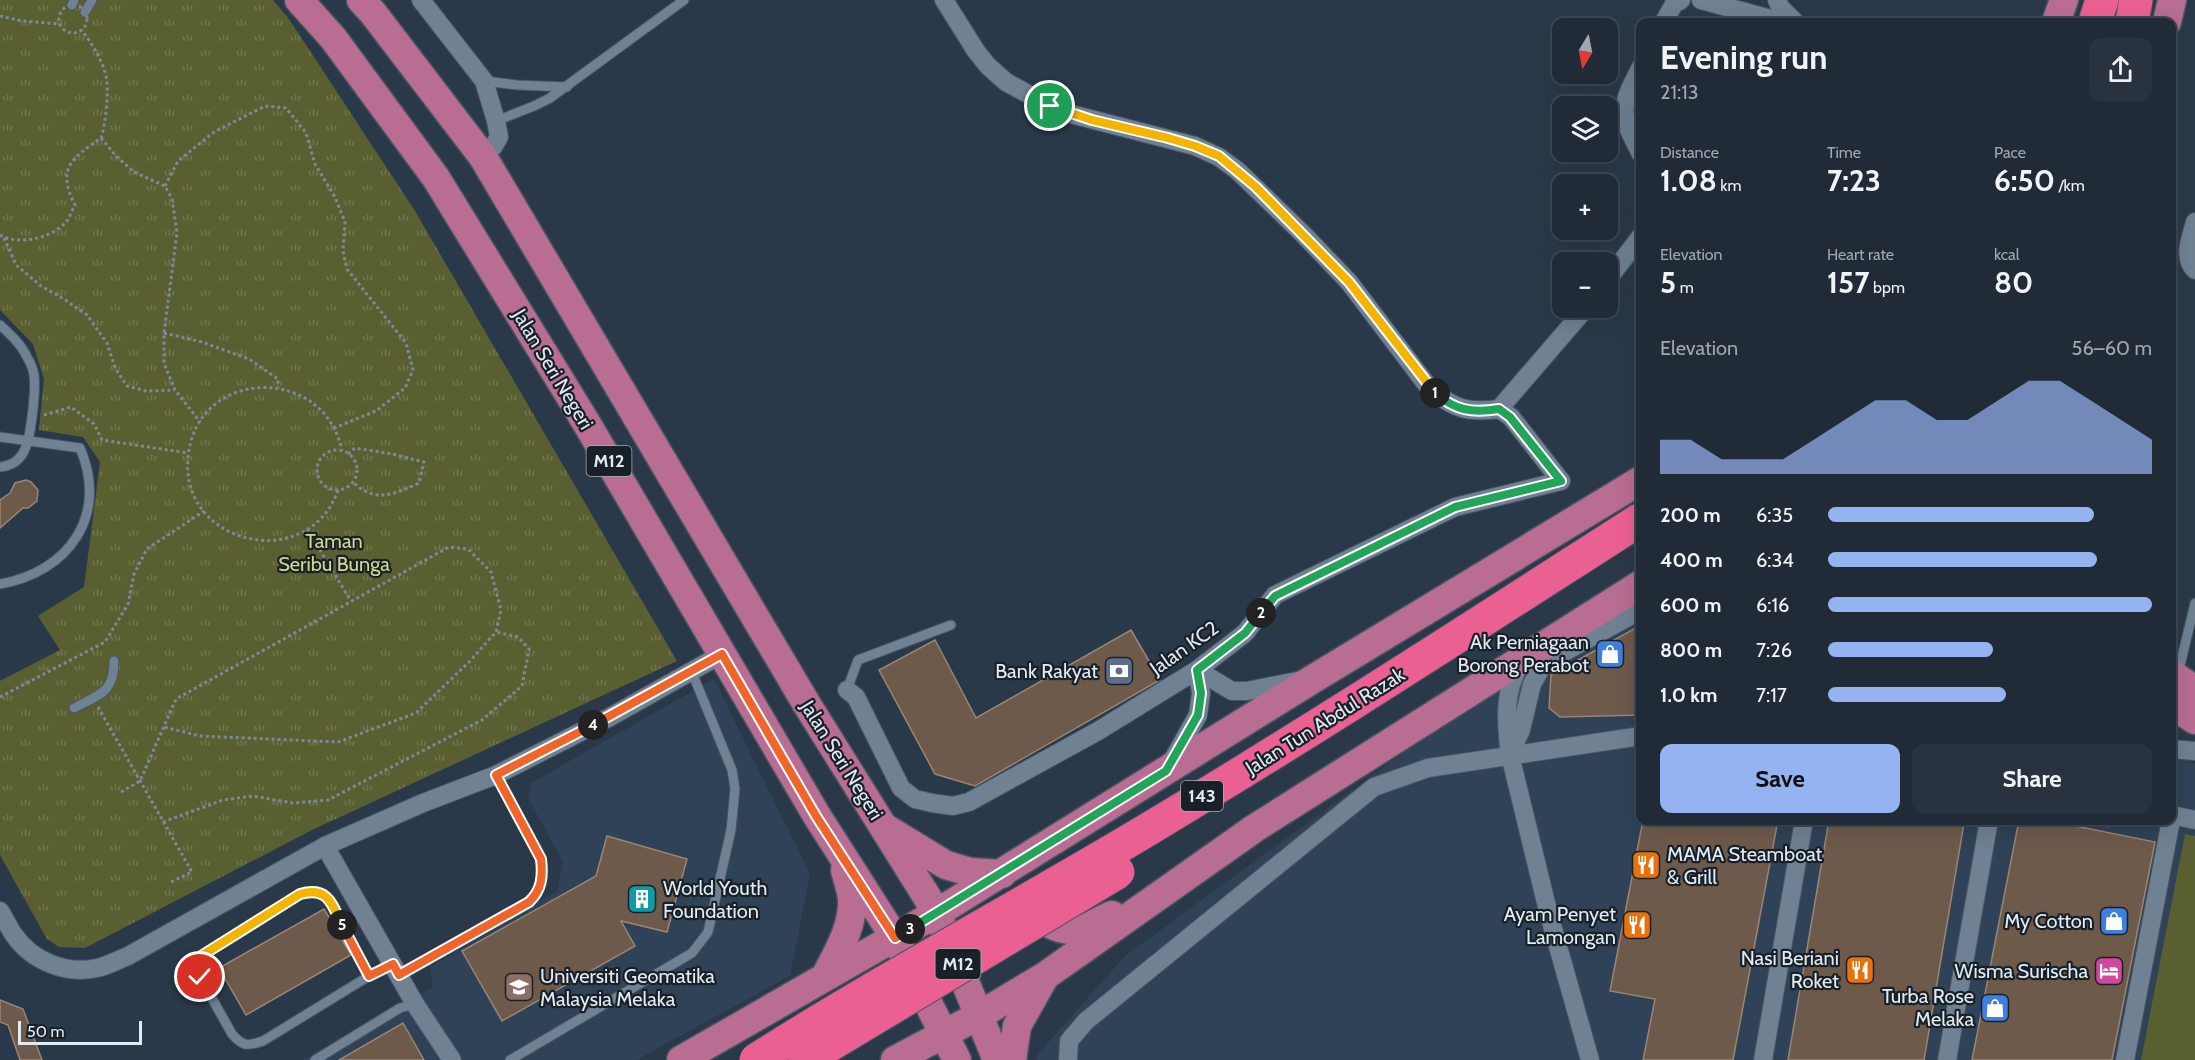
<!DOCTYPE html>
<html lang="en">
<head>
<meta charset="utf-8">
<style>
  :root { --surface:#202b37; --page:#28333f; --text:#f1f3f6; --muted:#a2a7ad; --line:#3d4752; --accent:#95b2f1 }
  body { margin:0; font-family:Cabin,sans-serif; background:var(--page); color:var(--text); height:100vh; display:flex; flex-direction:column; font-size:22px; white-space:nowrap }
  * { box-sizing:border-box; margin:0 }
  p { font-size:20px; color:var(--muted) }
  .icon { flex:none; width:33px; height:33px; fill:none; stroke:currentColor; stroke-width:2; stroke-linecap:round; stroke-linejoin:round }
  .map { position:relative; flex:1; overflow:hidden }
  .drawer { position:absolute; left:1636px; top:18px; width:540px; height:807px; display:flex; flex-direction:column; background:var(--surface); border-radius:12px; box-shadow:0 6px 24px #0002,0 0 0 2px var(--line) }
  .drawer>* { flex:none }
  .needle { width:39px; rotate:190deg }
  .fabs { position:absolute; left:1552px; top:18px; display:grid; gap:12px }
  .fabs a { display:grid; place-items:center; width:66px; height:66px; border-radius:12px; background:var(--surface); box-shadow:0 6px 24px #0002,0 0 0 2px var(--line); font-size:30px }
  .scale { position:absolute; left:18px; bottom:15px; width:124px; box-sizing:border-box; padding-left:6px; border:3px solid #e1ebf5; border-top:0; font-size:16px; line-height:21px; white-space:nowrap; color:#e1ebf5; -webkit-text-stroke:4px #192027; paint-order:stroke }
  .pin { position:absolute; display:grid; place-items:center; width:51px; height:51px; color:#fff; margin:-26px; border:3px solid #fff; border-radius:50%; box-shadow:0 2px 6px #0007 }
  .km { position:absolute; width:30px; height:30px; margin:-15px; border-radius:50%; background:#222; color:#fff; font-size:16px; line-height:30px; text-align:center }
  .round { display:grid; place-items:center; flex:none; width:63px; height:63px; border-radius:12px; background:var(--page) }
  .summary { display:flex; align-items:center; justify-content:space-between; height:102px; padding:0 24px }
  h1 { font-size:33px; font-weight:700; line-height:45px }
  .metrics { display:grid; grid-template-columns:repeat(3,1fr); gap:9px; height:102px; padding:6px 24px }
  .metrics div { display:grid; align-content:center }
  .metrics b { font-size:30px; font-weight:700 }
  .metrics small { font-size:16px; font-weight:400 }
  .metrics p { font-size:16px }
  .chart { height:168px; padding:12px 24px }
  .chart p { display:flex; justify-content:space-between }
  .chart svg { width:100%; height:108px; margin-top:6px; fill:var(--accent); opacity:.7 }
  .action { display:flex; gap:12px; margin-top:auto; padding:12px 24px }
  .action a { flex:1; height:69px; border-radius:12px; background:var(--accent); color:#111; font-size:24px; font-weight:700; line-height:69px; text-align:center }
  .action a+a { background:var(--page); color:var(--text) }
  ul { padding:0 24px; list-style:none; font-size:20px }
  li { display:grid; grid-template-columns:96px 72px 1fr; align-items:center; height:45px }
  li i { height:15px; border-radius:8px; background:var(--accent) }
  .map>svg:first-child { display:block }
  .built { fill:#2f4257 }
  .green { fill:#5a5f32 }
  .park { fill:url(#park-tufts) }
  .building { fill:#6e5a4b; stroke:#9a8575; stroke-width:1.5 }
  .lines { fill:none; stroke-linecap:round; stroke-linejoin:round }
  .lane-casing { stroke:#475562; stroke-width:11 }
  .street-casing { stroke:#475562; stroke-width:20 }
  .primary-casing { stroke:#475562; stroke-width:31 }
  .highway-casing { stroke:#475562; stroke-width:35 }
  .path { stroke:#7d8997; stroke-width:3; stroke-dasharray:3 3; stroke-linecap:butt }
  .lane { stroke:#6f8193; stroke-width:9 }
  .street { stroke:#6f8193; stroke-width:18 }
  .primary { stroke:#b96d92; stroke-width:28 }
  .highway { stroke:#eb6092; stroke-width:33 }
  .highway-bridge-casing { stroke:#475562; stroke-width:35; stroke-linecap:butt }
  .highway-bridge { stroke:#eb6092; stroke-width:33 }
  .split-1-casing { stroke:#fff; stroke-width:12 }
  .split-2-casing { stroke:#fff; stroke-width:12 }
  .split-3-casing { stroke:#fff; stroke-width:12 }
  .split-4-casing { stroke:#fff; stroke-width:12 }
  .split-5-casing { stroke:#fff; stroke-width:12 }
  .split-6-casing { stroke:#fff; stroke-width:12 }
  .split-1 { stroke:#f5b400; stroke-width:8 }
  .split-2 { stroke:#22a559; stroke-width:8 }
  .split-3 { stroke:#22a559; stroke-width:8 }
  .split-4 { stroke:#f0652b; stroke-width:8 }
  .split-5 { stroke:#f0652b; stroke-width:8 }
  .split-6 { stroke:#f5b400; stroke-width:8 }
  .labels { text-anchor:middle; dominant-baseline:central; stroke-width:4.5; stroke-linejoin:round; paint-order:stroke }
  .shield { fill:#192027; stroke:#a5aeb7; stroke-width:1.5 }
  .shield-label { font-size:18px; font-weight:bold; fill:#e1ebf5 }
  .street-label { font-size:20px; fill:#e1ebf5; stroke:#192027 }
  .park-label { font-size:20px; fill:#cfd98c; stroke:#192027 }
  .poi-label { font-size:20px; fill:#e1ebf5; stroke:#192027; text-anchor:end }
</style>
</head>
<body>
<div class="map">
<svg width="2195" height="1060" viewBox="0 0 2195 1060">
  <defs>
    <pattern id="park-tufts" width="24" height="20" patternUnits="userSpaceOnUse" patternTransform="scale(1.5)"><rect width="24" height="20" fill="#5a5f32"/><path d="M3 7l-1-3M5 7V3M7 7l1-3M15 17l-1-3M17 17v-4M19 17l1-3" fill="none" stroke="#717650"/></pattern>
  </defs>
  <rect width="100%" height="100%" fill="#2a3949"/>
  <!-- built -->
  <g class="built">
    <path d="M1641,603V820H2172V749L2195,765V1060H1037V1055L1125,956L1454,716Z"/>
    <path d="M714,679L810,874L790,976L636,1060H302L433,987L430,967L557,891L563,862L528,798L531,783Z"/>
  </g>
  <!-- green -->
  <path class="green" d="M2185,834L2195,836V1060H2141Z"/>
  <!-- park -->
  <path class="park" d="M0,0H273L289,19L415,211L677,661L312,830L85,948L59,947L47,939L0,855V681L60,650L38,616L84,587L100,462L83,437L39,430L44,379L33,344L0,310Z"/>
  <!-- building -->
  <g class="building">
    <path d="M26,480L31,482L38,490L37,501L28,508H23L0,528V500L10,493L15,483Z"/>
    <path d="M1641,625V715L1560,717L1549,708L1551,675Z"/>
    <path d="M1131,630L1160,680L975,786L935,774L879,670L935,640L976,718Z"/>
    <path d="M1643,820H1778L1733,1060H1643L1655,999L1610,991Z"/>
    <path d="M1829,820H1947L1964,823L1924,1060H1788Z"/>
    <path d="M2019,820H2046L2155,842L2112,1060H1972Z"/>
    <path d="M607,836L687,859L667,932L621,921L635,946L502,1021L462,951L596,876Z"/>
    <path d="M324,909L351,955L246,1015L219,968Z"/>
    <path d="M0,1000L23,1009L42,1060H20L8,1025L0,1022Z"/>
    <path d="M403,1023L424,1060H339Z"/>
  </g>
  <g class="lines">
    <!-- lane casing -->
    <g class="lane-casing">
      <g id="lane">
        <path d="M72,5L74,0"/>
        <path d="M85,12L92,0"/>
        <path d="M484,81L517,85L567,87"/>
        <path d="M496,121L534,106L550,98L684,0"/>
        <path d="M0,325C10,334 21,344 27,357C30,362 33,369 34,375C36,390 31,441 23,453C18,462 9,466 0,467"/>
        <path d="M0,437L80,448C109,515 69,572 0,584"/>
        <path d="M2178,674L2195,603"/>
        <path d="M847,690L858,660L951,625"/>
        <path d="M74,708C100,694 114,693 114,661"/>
        <path d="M399,975L529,902C542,890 543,876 541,859L496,775"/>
        <path d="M369,976L329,899C319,892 313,890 300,894L201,956C195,964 196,968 200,977L232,1034C243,1047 248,1046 263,1041L369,976L393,964"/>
        <path d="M315,1060L400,1008L415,1004"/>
        <path d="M510,1060L692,953L708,932L731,830L735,789L732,770L691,670"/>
      </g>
    </g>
    <!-- street casing -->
    <g class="street-casing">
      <g id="street">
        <path d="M421,0L484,81L496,121L499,137L493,147L483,157"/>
        <path d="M1701,0L1782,22"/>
        <path d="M1777,0L1780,7L1795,22"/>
        <path d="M1664,22L1674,4L1681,0"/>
        <path d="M1641,67C1619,109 1619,112 1641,154"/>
        <path d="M2195,222C2191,238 2182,257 2195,270"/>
        <path d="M1608,279L1641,236"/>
        <path d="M1499,409L1586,308"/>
        <path d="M1521,663C1503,690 1506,724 1510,755L1548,911L1590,1060"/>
        <path d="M1197,670L1232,691H1247L1302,680"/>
        <path d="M847,690L856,697L901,788L915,799L932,803L953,806L969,802L1098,731L1197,670L1245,633L1275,595L1455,507L1561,481L1511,417L1499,409C1468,413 1454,409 1430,389L1349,282L1304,235L1238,171L1219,157L1195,146L1071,114L1050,106L1006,82L988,66L976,51L944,0"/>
        <path d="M2172,749L2195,751"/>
        <path d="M1510,754L1521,730L1532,684L1544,663L1641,610"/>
        <path d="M1171,763L1198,715L1201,693L1197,670"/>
        <path d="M2172,815L2195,820"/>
        <path d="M325,846L415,1004L452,1060"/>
        <path d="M0,911C5,919 9,928 14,935C32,961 66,975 97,968C107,966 118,960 128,956L325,846L423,803L496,775L610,717L722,654"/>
        <path d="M1068,1060L1069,1041L1086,1021L1374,787L1428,768L1641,736"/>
        <path d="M1763,1060L1804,820"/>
        <path d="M1947,1060L1989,820"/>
        <path d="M2125,1060L2171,820"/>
      </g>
    </g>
    <!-- primary casing -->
    <g class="primary-casing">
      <g id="primary">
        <path d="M299,0L333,38L436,178L587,424L817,816L895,938L957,1060"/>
        <path d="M361,0L373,13L483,157L806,703L937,913L997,1060"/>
        <path d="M2056,22L2064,0"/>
        <path d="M2167,22L2172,0"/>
        <path d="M2172,674L2195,690"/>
        <path d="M2172,705L2195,720"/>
        <path d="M887,829L946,865L970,872L1002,874"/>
        <path d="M1031,904C1036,921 1061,932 1078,930C1088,929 1102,919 1112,915"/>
        <path d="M826,975C838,952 854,925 852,898C851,889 847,879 845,870"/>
        <path d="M681,1060L937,913L1313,679L1641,480"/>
        <path d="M895,1060L980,1015L1045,976L1255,828L1641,584"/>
        <path d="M1012,1060L1017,1026L1044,978"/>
      </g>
    </g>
    <!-- highway casing -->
    <g class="highway-casing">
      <g id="highway">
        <path d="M2095,22L2102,0"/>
        <path d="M2132,22L2136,0"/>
      </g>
    </g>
    <!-- path -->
    <g class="path">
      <circle cx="73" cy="19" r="14"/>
      <path d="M0,16L22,21L59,24"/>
      <path d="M101,138L116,156L134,172L165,186L172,199L177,233L164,333V363L175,390L200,422"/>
      <path d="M165,186L178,161L214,132L265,106L286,108L306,133L315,164L335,197L345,222L343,251L347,269L406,343L413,370L405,388L376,411L334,428"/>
      <path d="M0,235C19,246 52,238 66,222C70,217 72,210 75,205C56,168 72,158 101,138C106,123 110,86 105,72C100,56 91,43 82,30"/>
      <path d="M4,238L16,265L41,286L64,299L87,315L107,343L115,368L127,386L146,391L174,390"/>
      <path d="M164,333L202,342L249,359L278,379V388"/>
      <path d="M44,415L71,407L94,424L102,440L188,453"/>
      <circle cx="337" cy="470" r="20"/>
      <path d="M348,454L355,448L392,454L424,462L419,483C394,494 375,504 353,482"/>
      <path d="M338,490C309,574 180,546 188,458C195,368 323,363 342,450"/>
      <path d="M307,529L351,601"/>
      <path d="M0,697L105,642L128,604L134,574L147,549L204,511"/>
      <path d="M98,707L192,872L171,882"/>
      <path d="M121,792L140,781L176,699L449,547L468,549L491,572L501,610L496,632L470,661L416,713L338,742L200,736L164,727"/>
      <path d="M163,822L223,800L253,796L293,803L328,800L482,720L522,686L529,649L518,637L496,632"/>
    </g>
    <!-- lane -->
    <use href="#lane" class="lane"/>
    <!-- street -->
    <use href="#street" class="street"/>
    <!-- primary -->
    <use href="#primary" class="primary"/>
    <!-- highway -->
    <use href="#highway" class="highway"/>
    <!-- highway-bridge casing -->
    <g class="highway-bridge-casing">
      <g id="highway-bridge">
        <path d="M756,1060C883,979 1017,908 1147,830C1314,730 1477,624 1641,519"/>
        <path d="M805,1060L1118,872"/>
      </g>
    </g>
    <!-- highway-bridge -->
    <use href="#highway-bridge" class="highway-bridge"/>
  </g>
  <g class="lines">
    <!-- split-1 casing -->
    <g class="split-1-casing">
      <path id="split-1" d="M1050,106L1092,120L1168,138L1195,146L1219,156L1256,187L1349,282L1435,393"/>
    </g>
    <!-- split-2 casing -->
    <g class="split-2-casing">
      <path id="split-2" d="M1261,613L1275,596L1455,507L1561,481L1510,417L1499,409C1472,413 1456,411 1435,393"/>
    </g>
    <!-- split-3 casing -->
    <g class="split-3-casing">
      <path id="split-3" d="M910,929L1166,771L1198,715L1201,693L1197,670L1245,633L1261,613"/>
    </g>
    <!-- split-4 casing -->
    <g class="split-4-casing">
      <path id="split-4" d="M593,725L722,654L816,816L895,938L910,929"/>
    </g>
    <!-- split-5 casing -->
    <g class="split-5-casing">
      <path id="split-5" d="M342,925L369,976L393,964L399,975L529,902C542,890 543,876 541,859L496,775L593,725"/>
    </g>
    <!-- split-6 casing -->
    <g class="split-6-casing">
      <path id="split-6" d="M200,977C196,968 195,964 201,956L300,894C328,886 332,904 342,925"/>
    </g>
    <!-- split-1 -->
    <use href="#split-1" class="split-1"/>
    <!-- split-2 -->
    <use href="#split-2" class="split-2"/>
    <!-- split-3 -->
    <use href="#split-3" class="split-3"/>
    <!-- split-4 -->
    <use href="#split-4" class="split-4"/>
    <!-- split-5 -->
    <use href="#split-5" class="split-5"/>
    <!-- split-6 -->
    <use href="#split-6" class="split-6"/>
  </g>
  <!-- icons -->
  <defs>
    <g id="shop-square" transform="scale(1.5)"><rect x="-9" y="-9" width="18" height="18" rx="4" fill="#3f7fe0" stroke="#192027"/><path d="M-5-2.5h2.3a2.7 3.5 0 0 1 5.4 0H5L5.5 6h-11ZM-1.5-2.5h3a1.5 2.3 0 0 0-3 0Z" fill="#fff"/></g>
    <g id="bank-square" transform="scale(1.5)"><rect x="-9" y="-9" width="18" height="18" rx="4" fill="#5c6f8a" stroke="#192027"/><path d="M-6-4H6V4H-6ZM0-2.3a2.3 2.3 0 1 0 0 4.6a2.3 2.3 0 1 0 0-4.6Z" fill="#fff"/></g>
    <g id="restaurant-square" transform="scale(1.5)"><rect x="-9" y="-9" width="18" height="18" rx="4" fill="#e8710a" stroke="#192027"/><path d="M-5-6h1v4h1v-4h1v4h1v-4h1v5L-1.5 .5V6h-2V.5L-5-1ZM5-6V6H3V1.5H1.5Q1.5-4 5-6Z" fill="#fff"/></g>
    <g id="building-square" transform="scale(1.5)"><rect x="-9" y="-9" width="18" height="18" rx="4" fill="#0f9aa8" stroke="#192027"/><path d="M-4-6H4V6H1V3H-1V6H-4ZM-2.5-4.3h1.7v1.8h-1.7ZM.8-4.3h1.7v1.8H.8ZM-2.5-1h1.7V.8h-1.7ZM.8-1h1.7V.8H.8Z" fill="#fff"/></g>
    <g id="hotel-square" transform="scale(1.5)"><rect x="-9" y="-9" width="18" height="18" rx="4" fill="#d1479c" stroke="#192027"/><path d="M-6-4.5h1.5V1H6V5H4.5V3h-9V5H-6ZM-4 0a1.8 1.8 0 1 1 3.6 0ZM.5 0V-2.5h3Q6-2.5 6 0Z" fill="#fff"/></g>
    <g id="university-square" transform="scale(1.5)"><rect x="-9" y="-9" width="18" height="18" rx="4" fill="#8d6e63" stroke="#192027"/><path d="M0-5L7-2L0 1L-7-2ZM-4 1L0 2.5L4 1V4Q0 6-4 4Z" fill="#fff"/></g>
  </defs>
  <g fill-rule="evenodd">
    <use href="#shop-square" x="1610" y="654"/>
    <use href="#bank-square" x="1119" y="671"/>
    <use href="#restaurant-square" x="1646" y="865"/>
    <use href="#building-square" x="642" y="899"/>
    <use href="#shop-square" x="2114" y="921"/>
    <use href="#restaurant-square" x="1637" y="925"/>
    <use href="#restaurant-square" x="1860" y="970"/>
    <use href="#hotel-square" x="2109" y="971"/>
    <use href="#university-square" x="519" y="987"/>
    <use href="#shop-square" x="1995" y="1008"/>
  </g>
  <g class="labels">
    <!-- shield labels -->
    <g class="shield">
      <rect x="586.5" y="446" width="45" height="30" rx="4.5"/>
      <rect x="1181" y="781" width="42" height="30" rx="4.5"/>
      <rect x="935.5" y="949" width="45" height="30" rx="4.5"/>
    </g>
    <g class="shield-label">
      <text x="609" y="461">M12</text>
      <text x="1202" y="796">143</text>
      <text x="958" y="964">M12</text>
    </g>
    <!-- street labels -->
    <g class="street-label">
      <text transform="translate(553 369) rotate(59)">Jalan Seri Negeri</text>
      <text transform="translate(1184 648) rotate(-35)">Jalan KC2</text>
      <text transform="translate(1325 721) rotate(-32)">Jalan Tun Abdul Razak</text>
      <text transform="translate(842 760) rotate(58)">Jalan Seri Negeri</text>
    </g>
    <!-- park labels -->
    <g class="park-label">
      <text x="334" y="541">Taman<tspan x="334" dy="23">Seribu Bunga</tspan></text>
    </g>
    <!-- poi labels -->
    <g class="poi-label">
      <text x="1589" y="642">Ak Perniagaan<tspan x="1589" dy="23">Borong Perabot</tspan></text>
      <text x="1098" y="671">Bank Rakyat</text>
      <text x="1667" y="854" text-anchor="start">MAMA Steamboat<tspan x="1667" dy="23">&amp; Grill</tspan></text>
      <text x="663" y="888" text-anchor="start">World Youth<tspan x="663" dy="23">Foundation</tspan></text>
      <text x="1616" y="914">Ayam Penyet<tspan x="1616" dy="23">Lamongan</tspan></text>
      <text x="2093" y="921">My Cotton</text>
      <text x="1839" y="958">Nasi Beriani<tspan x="1839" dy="23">Roket</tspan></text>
      <text x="2088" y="971">Wisma Surischa</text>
      <text x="540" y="976" text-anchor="start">Universiti Geomatika<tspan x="540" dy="23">Malaysia Melaka</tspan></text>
      <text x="1974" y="996">Turba Rose<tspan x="1974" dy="23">Melaka</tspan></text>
    </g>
  </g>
</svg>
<div class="fabs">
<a><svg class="needle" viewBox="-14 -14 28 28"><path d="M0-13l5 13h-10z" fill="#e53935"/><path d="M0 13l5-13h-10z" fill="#a2a7ad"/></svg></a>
<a><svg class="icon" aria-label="layers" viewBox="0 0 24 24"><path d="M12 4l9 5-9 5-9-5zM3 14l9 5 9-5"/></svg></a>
<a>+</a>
<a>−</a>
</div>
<div class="scale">50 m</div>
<div class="pin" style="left:1050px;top:106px;background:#1e9e55"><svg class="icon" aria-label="arrive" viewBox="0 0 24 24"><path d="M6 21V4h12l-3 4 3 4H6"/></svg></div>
<div class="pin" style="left:200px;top:977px;background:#d93025"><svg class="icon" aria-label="check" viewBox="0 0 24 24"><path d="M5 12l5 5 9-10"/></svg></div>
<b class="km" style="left:1435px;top:393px">1</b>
<b class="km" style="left:1261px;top:613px">2</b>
<b class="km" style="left:910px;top:929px">3</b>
<b class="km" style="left:593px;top:725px">4</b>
<b class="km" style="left:342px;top:925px">5</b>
<section class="drawer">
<div class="summary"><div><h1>Evening run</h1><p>21:13</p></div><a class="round"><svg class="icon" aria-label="share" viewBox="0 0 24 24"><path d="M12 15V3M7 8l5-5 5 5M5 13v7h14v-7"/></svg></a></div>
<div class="metrics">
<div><p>Distance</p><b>1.08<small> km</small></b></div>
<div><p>Time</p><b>7:23</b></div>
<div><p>Pace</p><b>6:50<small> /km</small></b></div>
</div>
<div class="metrics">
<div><p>Elevation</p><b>5<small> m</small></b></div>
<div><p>Heart rate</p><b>157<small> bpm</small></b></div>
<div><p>kcal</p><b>80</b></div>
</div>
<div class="chart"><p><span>Elevation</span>56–60 m</p>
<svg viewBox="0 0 160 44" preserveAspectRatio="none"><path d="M0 44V30L10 30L20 38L30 38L40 38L50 30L60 22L70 14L80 14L90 22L100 22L110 14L120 6L130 6L140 14L150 22L160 30V44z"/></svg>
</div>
<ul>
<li><b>200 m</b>6:35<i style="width:82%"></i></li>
<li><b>400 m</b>6:34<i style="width:83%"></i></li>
<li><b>600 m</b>6:16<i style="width:100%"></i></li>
<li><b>800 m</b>7:26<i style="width:51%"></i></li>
<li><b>1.0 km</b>7:17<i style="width:55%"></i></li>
</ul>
<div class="action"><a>Save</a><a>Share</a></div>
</section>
</div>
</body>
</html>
